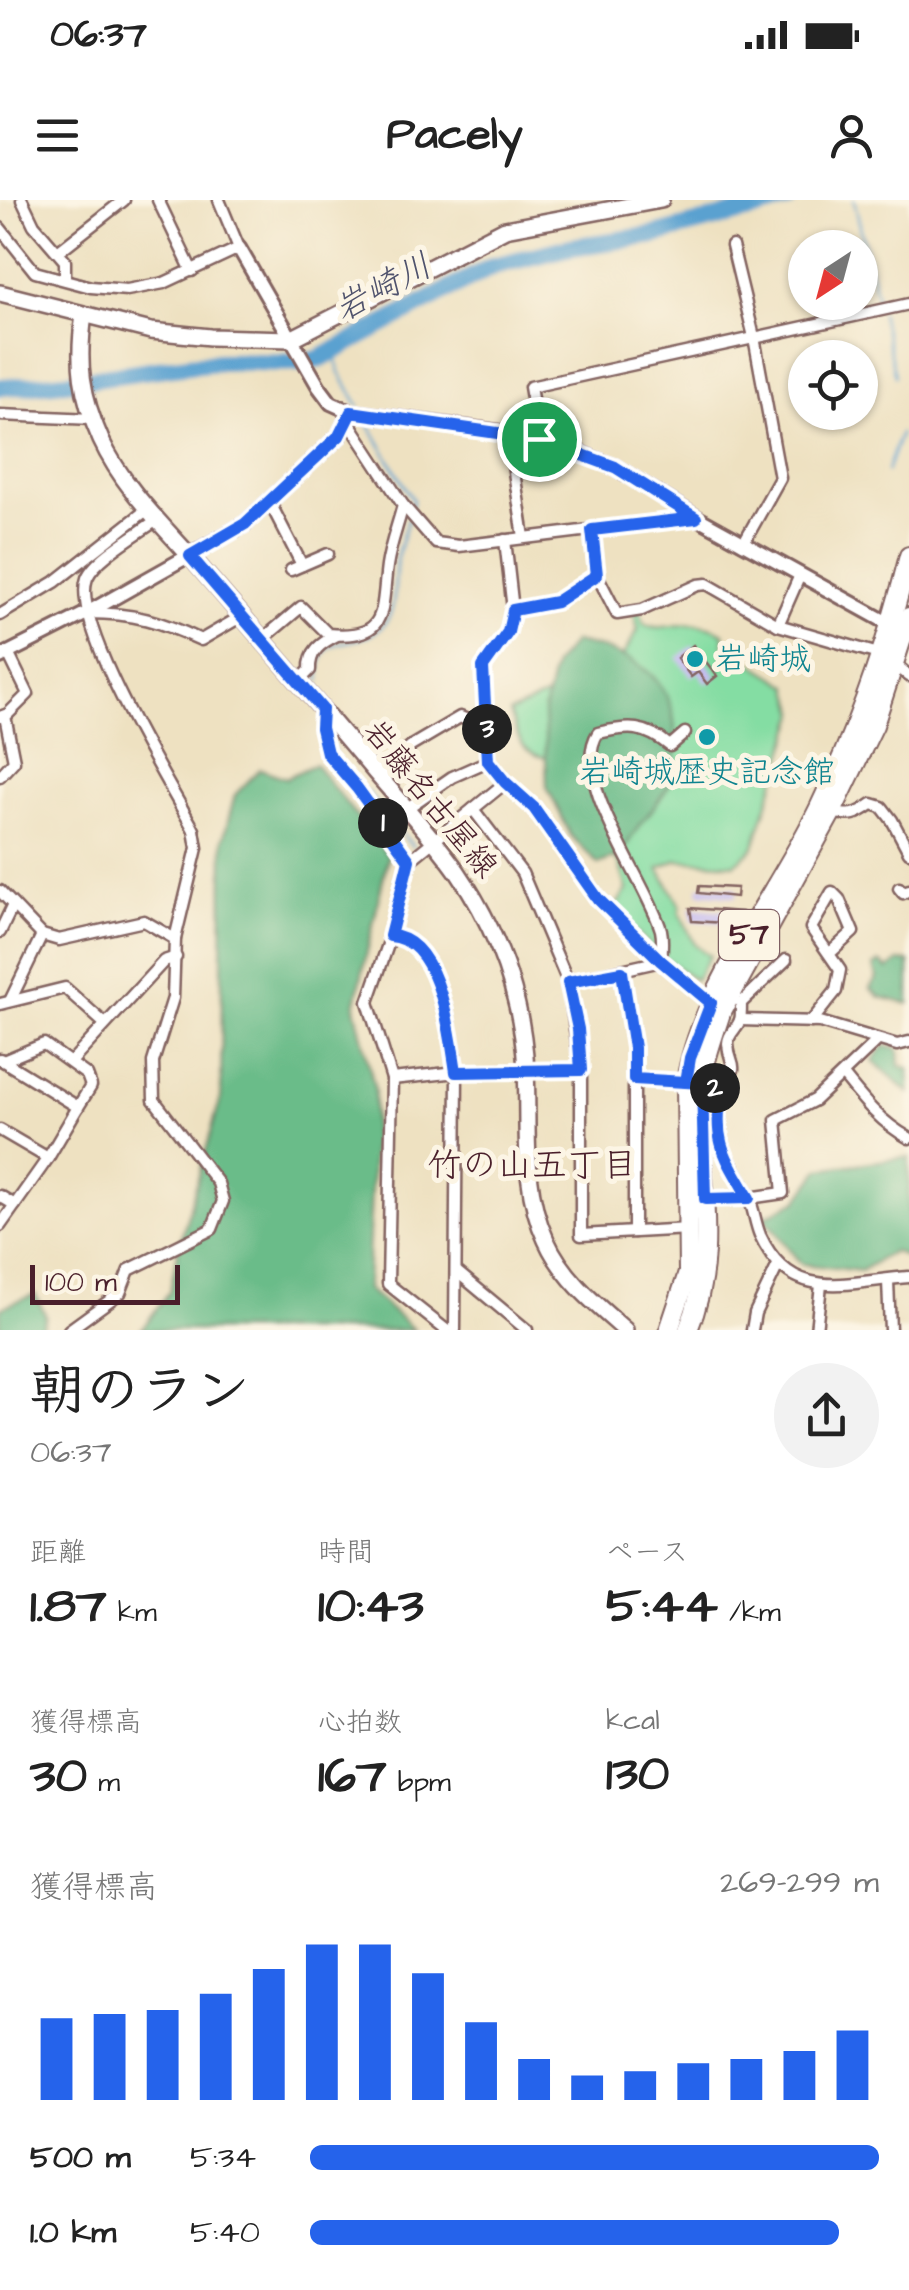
<!DOCTYPE html>
<html lang="ja">
<head>
<meta charset="utf-8">
<style>
  :root { --surface:#fff; --page:#f2f2f2; --text:#222; --muted:#767676; --accent:#2563eb }
  body { margin:0; font-family:"Architects Daughter","Klee One",sans-serif; background:var(--page); color:var(--text); height:100vh; display:flex; flex-direction:column; font-size:38px; white-space:nowrap }
  * { box-sizing:border-box; margin:0 }
  p { font-size:32px; color:var(--muted) }
  .icon { flex:none; width:55px; height:55px; fill:none; stroke:currentColor; stroke-width:2; stroke-linecap:round; stroke-linejoin:round }
  .map { position:relative; height:1130px; overflow:hidden }
  .drawer { display:flex; flex-direction:column; background:var(--surface); flex:1 }
  .drawer>* { flex:none }
  .needle { width:65px; rotate:216deg }
  .controls { position:absolute; left:788px; top:30px; display:grid; gap:20px }
  .controls a { display:grid; place-items:center; width:90px; height:90px; border-radius:50%; background:var(--surface); box-shadow:0 2px 8px #0004; font-size:50px }
  .scale { position:absolute; left:30px; bottom:25px; width:150px; box-sizing:border-box; padding-left:10px; border:5px solid #4a1f2b; border-top:0; font-size:28px; line-height:35px; white-space:nowrap; color:#4a1f2b; -webkit-text-stroke:8px #fcf5e5; paint-order:stroke }
  .pin { position:absolute; display:grid; place-items:center; width:85px; height:85px; color:#fff; margin:-42px; border:5px solid #fff; border-radius:50%; box-shadow:0 2px 10px #0007 }
  .km { position:absolute; width:50px; height:50px; margin:-25px; border-radius:50%; background:#222; color:#fff; font-size:28px; line-height:50px; text-align:center }
  .round { display:grid; place-items:center; flex:none; width:105px; height:105px; border-radius:52px; background:var(--page) }
  .head { display:flex; align-items:center; justify-content:space-between; height:170px; padding:0 30px }
  h1 { font-size:55px; font-weight:700; line-height:75px }
  .stats { display:grid; grid-template-columns:repeat(3,1fr); gap:15px; height:170px; padding:10px 30px }
  .stats div { display:grid; align-content:center }
  .stats b { font-size:50px; font-weight:700 }
  .stats small { font-size:28px; font-weight:400 }
  .stats p { font-size:28px }
  .chart { height:280px; padding:20px 30px }
  .chart p { display:flex; justify-content:space-between }
  .chart svg { width:100%; height:180px; margin-top:10px; stroke:var(--accent); stroke-width:6 }
  ul { padding:0 30px; list-style:none; font-size:32px }
  li { display:grid; grid-template-columns:160px 120px 1fr; align-items:center; height:75px }
  li i { height:25px; border-radius:12px; background:var(--accent) }
  .status { display:flex; justify-content:space-between; align-items:center; height:70px; padding:0 50px; background:var(--surface); direction:ltr }
  .status svg { height:28px; fill:currentColor }
  header { display:flex; justify-content:space-between; align-items:center; height:130px; padding:0 30px; background:var(--surface); font-size:45px; font-weight:700 }
  .map>svg:first-child { display:block }
  .green { fill:#84dda3; stroke:#677e67; stroke-width:2.5 }
  .forest { fill:#6bbc89; stroke:#5a6e5a; stroke-width:2.5 }
  .lines { fill:none; stroke-linecap:round; stroke-linejoin:round }
  .stream { stroke:#5aa1d0; stroke-width:2.5 }
  .river { stroke:#5aa1d0; stroke-width:18 }
  .building { fill:#c5bbf0 }
  .minor-casing { stroke:#836360; stroke-width:15 }
  .tertiary-casing { stroke:#836360; stroke-width:18 }
  .secondary-casing { stroke:#836360; stroke-width:20 }
  .primary-casing { stroke:#836360; stroke-width:22 }
  .minor { stroke:#fff; stroke-width:10 }
  .tertiary { stroke:#fff; stroke-width:12 }
  .secondary { stroke:#fff; stroke-width:15 }
  .primary { stroke:#fff; stroke-width:18 }
  .route-casing { stroke:#fff; stroke-width:20 }
  .route { stroke:#2563eb; stroke-width:12 }
  .culture-dot { fill:#0f9aa8; stroke:#fcf5e5; stroke-width:4 }
  .labels { text-anchor:middle; dominant-baseline:central; stroke-width:10; stroke-linejoin:round; paint-order:stroke }
  .shield { fill:#fcf5e5; stroke:#7f5f63; stroke-width:2.5 }
  .shield-label { font-size:30px; font-weight:bold; fill:#4a1f2b }
  .culture-label { font-size:32px; fill:#0d838f; stroke:#fcf5e5; text-anchor:start }
  .street-label { font-size:32px; fill:#4a1f2b; stroke:#fcf5e5 }
  .water-label { font-size:35px; font-style:italic; fill:#50536d; stroke:#fcf5e5 }
  .neighbourhood-label { font-size:35px; fill:#4a1f2b; stroke:#fcf5e5 }
</style>
</head>
<body>
<div class="status"><b>06:37</b><svg viewBox="0 0 49 12"><path d="M0 12V9h3v3zM5 12V6h3v6zM10 12V3h3v9zM15 12V0h3v12zM26 1h20v11H26zM47 4h2v5h-2z"/></svg></div>
<header><svg class="icon" aria-label="menu" viewBox="0 0 24 24"><path d="M4 6h16M4 12h16M4 18h16"/></svg>Pacely<svg class="icon" aria-label="person" viewBox="0 0 24 24"><circle cx="12" cy="8" r="4"/><path d="M4 21q1-7 8-7t8 7"/></svg></header>
<div class="map">
<svg width="909" height="1130" viewBox="0 0 909 1130">
  <rect width="100%" height="100%" fill="#fcf5e5"/>
  <filter id="ink" filterUnits="userSpaceOnUse"><feTurbulence type="fractalNoise" baseFrequency=".01" numOctaves="2"/><feDisplacementMap in="SourceGraphic" scale="20" xChannelSelector="R" yChannelSelector="G"/><feConvolveMatrix kernelMatrix="1 2 1 2 8 2 1 2 1" color-interpolation-filters="sRGB"/></filter>
  <filter id="wash" filterUnits="userSpaceOnUse"><feTurbulence type="fractalNoise" baseFrequency=".0048" numOctaves="4" result="noise"/><feDisplacementMap in="SourceGraphic" scale="40" xChannelSelector="R" yChannelSelector="G"/><feGaussianBlur stdDeviation="2.25" result="paint"/><feColorMatrix in="noise" values="0 0 0 0 0 0 0 0 0 0 0 0 0 0 0 0 0 1.4 0 .05"/><feComposite in="paint" operator="in"/></filter>
  <g filter="url(#wash)">
    <rect width="100%" height="100%" fill="#eee1c1"/>
    <!-- green -->
    <path class="green" d="M639,408L644,424C666,435 688,413 724,433L723,461L745,459L789,486L797,513L753,649L735,664L677,660L659,668L681,707L679,711L695,745L710,756L695,780L661,756L613,710L627,690L619,664L599,639L553,559C521,555 519,540 509,513L618,464L638,430L634,413Z"/>
    <!-- forest -->
    <g class="forest">
      <path d="M574,442C630,452 676,475 675,538C675,550 678,566 673,577C660,606 634,626 622,655L598,664L571,636L547,587L544,511L554,465Z"/>
      <path d="M315,564L388,656L355,807L375,890L367,1089L414,1130H141L170,1091L179,1046L221,897L223,640L235,595L260,569L286,578Z"/>
      <path d="M899,761L909,762V804L880,797L870,788L877,778L874,766L880,762L888,769Z"/>
      <path d="M884,846L899,849L900,866L909,868V893L873,861Z"/>
      <path d="M909,957V1058L893,1051L861,1071L801,1064L764,1017L798,1000L820,969Z"/>
      <path d="M35,1094L46,1116L41,1130H0V1108Z"/>
    </g>
    <g class="lines">
      <!-- stream -->
      <g class="stream">
        <path d="M854,0L879,107"/>
        <path d="M881,114L895,176"/>
        <path d="M334,153L340,173L359,206"/>
        <path d="M365,218L413,300L412,306"/>
        <path d="M887,271L900,234"/>
        <path d="M320,481C318,425 352,455 382,426C399,410 393,378 397,357C400,344 404,331 408,319"/>
        <path d="M332,546L334,554"/>
        <path d="M366,591L413,647"/>
      </g>
      <!-- river -->
      <path class="river" d="M0,187C73,185 145,168 218,162C251,160 286,166 319,159L493,66L571,47L655,35L788,0"/>
    </g>
    <g id="blocks">
      <!-- building -->
      <g class="building">
        <path d="M693,445L717,476L707,484L698,472L691,477L677,458Z"/>
        <path d="M699,686L737,688L736,697L698,693Z"/>
        <path d="M690,708L742,712L741,724L692,721Z"/>
      </g>
    </g>
  </g>
  <g filter="url(#ink)">
    <use href="#blocks" fill-opacity="0" stroke="#836360" stroke-width="2.5"/>
    <g class="lines">
      <!-- minor casing -->
      <g class="minor-casing">
        <g id="minor">
          <path d="M22,0L34,25L65,61V79"/>
          <path d="M158,0L192,71"/>
          <path d="M0,28L35,72L91,87L127,90L164,83L239,48L219,0"/>
          <path d="M732,46L754,137L780,278L743,344"/>
          <path d="M59,51L124,0"/>
          <path d="M0,215L93,219"/>
          <path d="M348,221L403,305L436,343L459,346L696,317"/>
          <path d="M508,233L524,337"/>
          <path d="M539,239L530,187L909,104"/>
          <path d="M269,301L302,365"/>
          <path d="M591,330L597,375L617,414L642,410L698,385L707,384L778,425L882,455"/>
          <path d="M505,340L513,410L509,432L483,467L488,561L505,583L534,608L598,699L661,761L711,803"/>
          <path d="M291,370L328,354"/>
          <path d="M513,410L556,402L597,375"/>
          <path d="M88,413C134,413 160,421 201,440L242,416"/>
          <path d="M0,415L55,382L149,308"/>
          <path d="M778,425L800,375"/>
          <path d="M263,439L301,407L328,434C389,440 381,411 387,366C390,345 398,325 403,305"/>
          <path d="M895,464L909,476"/>
          <path d="M299,481L310,470C309,451 321,443 337,435"/>
          <path d="M322,511L321,528L327,553L357,587L409,661"/>
          <path d="M0,517L8,514L28,494L8,453"/>
          <path d="M0,576L14,561L5,516"/>
          <path d="M379,577L411,546L460,517L487,528"/>
          <path d="M406,609L452,577L488,561"/>
          <path d="M473,609L522,673L568,782L581,870V1035L689,1029"/>
          <path d="M832,612C851,617 857,615 872,604L882,607L892,620L909,652"/>
          <path d="M899,688L903,693L909,690"/>
          <path d="M0,691L42,735L59,740L144,721L175,739"/>
          <path d="M0,732L13,705"/>
          <path d="M391,736C440,738 451,833 457,872L455,1130"/>
          <path d="M661,761C662,751 663,739 661,730C647,682 568,578 598,533C629,526 645,525 670,546L685,533"/>
          <path d="M622,772L634,849V1032"/>
          <path d="M568,782L661,761"/>
          <path d="M10,801L42,735"/>
          <path d="M0,804L65,788L104,823"/>
          <path d="M740,820L820,822L897,845L909,842"/>
          <path d="M811,822L836,791L840,770L811,728L832,692L839,699L853,732L829,754"/>
          <path d="M0,859L78,907L48,958L0,1026"/>
          <path d="M3,861L44,844L87,875L91,886L78,907"/>
          <path d="M72,861L164,761L176,757"/>
          <path d="M843,875C863,900 880,922 909,938"/>
          <path d="M392,879L457,872L581,870"/>
          <path d="M634,879L702,883L721,889C710,950 727,948 749,998C754,1010 755,1023 760,1035C792,1105 849,1081 909,1077"/>
          <path d="M721,889C743,861 729,869 728,843C728,833 737,829 740,820C741,818 741,806 741,803L786,760"/>
          <path d="M0,930L48,958"/>
          <path d="M0,996L15,1005"/>
          <path d="M705,999L749,998L783,993L776,920L815,900L878,840"/>
          <path d="M456,1071L527,1130"/>
          <path d="M888,1081L890,1130"/>
          <path d="M69,1130L120,1093L129,1070L212,1029L223,1001L218,983L154,900L153,862L173,798L175,739L197,648L194,630C169,583 70,424 87,378C95,358 141,332 158,319"/>
          <path d="M446,1130L388,1084L392,879L368,802L391,736L409,661L505,583"/>
          <path d="M752,1130L755,1113L777,1067"/>
          <path d="M816,1130L821,1085"/>
        </g>
      </g>
      <!-- tertiary casing -->
      <g class="tertiary-casing">
        <g id="tertiary">
          <path d="M239,48L319,187L331,203L351,212L508,233L578,252L615,267L696,317L897,428"/>
          <path d="M0,457L87,413L245,324L339,236L351,212"/>
        </g>
      </g>
      <!-- secondary casing -->
      <g class="secondary-casing">
        <g id="secondary">
          <path d="M0,93L151,131L210,137L291,139L505,29L661,0"/>
          <path d="M84,115C77,163 81,195 101,240C124,290 168,330 203,371C261,438 319,505 375,572C403,605 433,637 457,671C498,731 522,796 526,869C529,926 521,987 546,1040C563,1078 595,1104 625,1130"/>
        </g>
      </g>
      <!-- primary casing -->
      <g class="primary-casing">
        <g id="primary">
          <path d="M669,1130L688,1073L686,882C700,790 778,693 819,608C858,527 887,444 909,356"/>
          <path d="M688,1130C719,1057 699,981 700,905C700,873 711,843 721,813L832,612L874,525L909,417"/>
        </g>
      </g>
      <!-- minor -->
      <use href="#minor" class="minor"/>
      <!-- tertiary -->
      <use href="#tertiary" class="tertiary"/>
      <!-- secondary -->
      <use href="#secondary" class="secondary"/>
      <!-- primary -->
      <use href="#primary" class="primary"/>
    </g>
  </g>
  <g class="lines" filter="url(#ink)">
    <!-- route casing -->
    <g class="route-casing">
      <path id="route" d="M539,239L351,212L339,236L245,324L190,356L322,509L321,528L327,553L357,588L409,660L390,736C440,738 450,833 456,872L581,870L578,829L568,782L622,772L634,848V879L702,883L722,889C712,941 724,955 749,998L705,999L702,883L686,882L690,858L711,803L661,761L598,699L534,608L505,582L488,561L483,467L508,432L513,410L556,402L597,375L592,330L696,318L615,267L539,239"/>
    </g>
    <!-- route -->
    <use href="#route" class="route"/>
  </g>
  <!-- markers -->
  <g class="culture-dot">
    <circle cx="695" cy="459" r="10"/>
    <circle cx="707" cy="537" r="10"/>
  </g>
  <g class="labels">
    <!-- shield labels -->
    <rect class="shield" x="719" y="710" width="60" height="50" rx="8"/>
    <g class="shield-label">
      <text x="749" y="735">57</text>
    </g>
    <!-- culture labels -->
    <g class="culture-label">
      <text x="715" y="459">岩崎城</text>
      <text x="707" y="572" text-anchor="middle">岩崎城歴史記念館</text>
    </g>
    <!-- street labels -->
    <g class="street-label">
      <text transform="translate(430 599) rotate(51)">岩藤名古屋線</text>
    </g>
    <!-- water labels -->
    <g class="water-label">
      <text transform="translate(383 88) rotate(-28)">岩崎川</text>
    </g>
    <!-- neighbourhood labels -->
    <g class="neighbourhood-label">
      <text x="532" y="965">竹の山五丁目</text>
    </g>
  </g>
</svg>
<div class="controls">
<a><svg class="needle" viewBox="-14 -14 28 28"><path d="M0-13l5 13h-10z" fill="#e53935"/><path d="M0 13l5-13h-10z" fill="#767676"/></svg></a>
<a><svg class="icon" aria-label="locate" viewBox="0 0 24 24"><circle cx="12" cy="12" r="6"/><path d="M12 2v4M12 18v4M2 12h4M18 12h4"/></svg></a>
</div>
<div class="scale">100 m</div>
<div class="pin" style="left:539px;top:239px;background:#1e9e55"><svg class="icon" aria-label="arrive" viewBox="0 0 24 24"><path d="M6 21V4h12l-3 4 3 4H6"/></svg></div>
<b class="km" style="left:383px;top:623px">1</b>
<b class="km" style="left:715px;top:888px">2</b>
<b class="km" style="left:487px;top:529px">3</b>
</div>
<section class="drawer">
<div class="head"><div><h1>朝のラン</h1><p>06:37</p></div><a class="round"><svg class="icon" aria-label="share" viewBox="0 0 24 24"><path d="M12 15V3M7 8l5-5 5 5M5 13v7h14v-7"/></svg></a></div>
<div class="stats">
<div><p>距離</p><b>1.87<small> km</small></b></div>
<div><p>時間</p><b>10:43</b></div>
<div><p>ペース</p><b>5:44<small> /km</small></b></div>
</div>
<div class="stats">
<div><p>獲得標高</p><b>30<small> m</small></b></div>
<div><p>心拍数</p><b>167<small> bpm</small></b></div>
<div><p>kcal</p><b>130</b></div>
</div>
<div class="chart"><p><span>獲得標高</span>269–299 m</p>
<svg viewBox="0 0 160 44" preserveAspectRatio="none"><path d="M5 44V24M15 44V23M25 44V22M35 44V18M45 44V12M55 44V6M65 44V6M75 44V13M85 44V25M95 44V34M105 44V38M115 44V37M125 44V35M135 44V34M145 44V32M155 44V27"/></svg>
</div>
<ul>
<li><b>500 m</b>5:34<i style="width:100%"></i></li>
<li><b>1.0 km</b>5:40<i style="width:93%"></i></li>
</ul>
</section>
</body>
</html>
